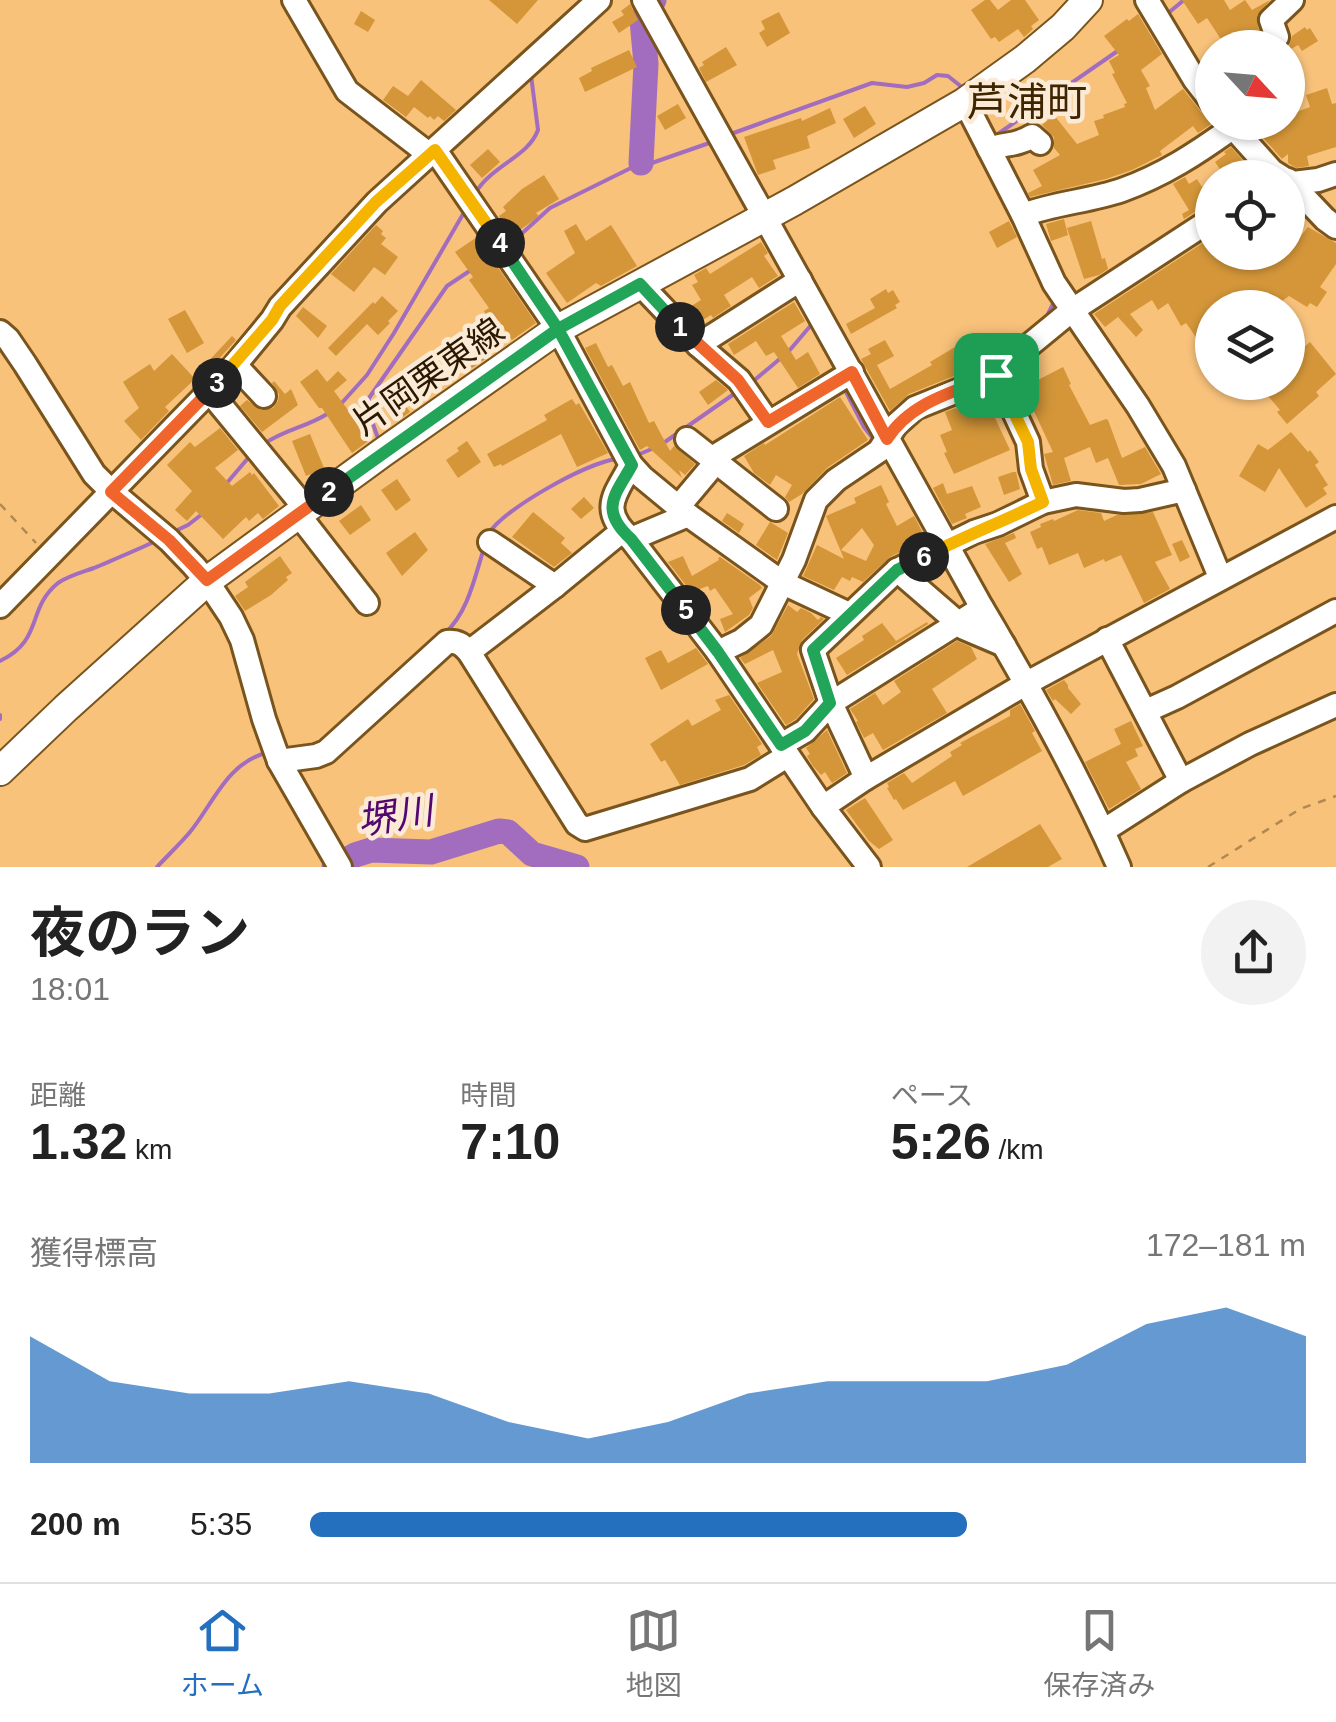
<!DOCTYPE html>
<html lang="ja">
<head>
<meta charset="utf-8">
<style>
  :root { --surface:#fff; --page:#f2f2f2; --text:#222; --muted:#767676; --line:#e0e0e0; --accent:#246fbe }
  body { margin:0; font-family:Arial,"Noto Sans JP",sans-serif; background:var(--page); color:var(--text); height:100vh; display:flex; flex-direction:column; font-size:38px; white-space:nowrap }
  * { box-sizing:border-box; margin:0 }
  p { font-size:32px; color:var(--muted) }
  .icon { flex:none; width:55px; height:55px; fill:none; stroke:currentColor; stroke-width:2; stroke-linecap:round; stroke-linejoin:round }
  .map { position:relative; height:867px; overflow:hidden }
  .panel { display:flex; flex-direction:column; background:var(--surface); flex:1 }
  .panel>* { flex:none }
  .needle { width:65px; rotate:116deg }
  .fabs { position:absolute; left:1195px; top:30px; display:grid; gap:20px }
  .fabs a { display:grid; place-items:center; width:110px; height:110px; border-radius:50%; background:var(--surface); box-shadow:0 2px 8px #0004; font-size:50px }
  .pin { position:absolute; display:grid; place-items:center; width:85px; height:85px; color:#fff; margin:-42px; border-radius:20px; box-shadow:0 5px 15px #0006 }
  .km { position:absolute; width:50px; height:50px; margin:-25px; border-radius:50%; background:#222; color:#fff; font-size:28px; line-height:50px; text-align:center }
  .round { display:grid; place-items:center; flex:none; width:105px; height:105px; border-radius:52px; background:var(--page) }
  .head { display:flex; align-items:center; justify-content:space-between; height:170px; padding:0 30px }
  h1 { font-size:55px; font-weight:700; line-height:75px }
  .metrics { display:grid; grid-template-columns:repeat(3,1fr); gap:15px; height:170px; padding:10px 30px }
  .metrics div { display:grid; align-content:center }
  .metrics b { font-size:50px; font-weight:700 }
  .metrics small { font-size:28px; font-weight:400 }
  .metrics p { font-size:28px }
  .chart { height:280px; padding:20px 30px }
  .chart p { display:flex; justify-content:space-between }
  .chart svg { width:100%; height:180px; margin-top:10px; fill:var(--accent); opacity:.7 }
  ul { padding:0 30px; list-style:none; font-size:32px }
  li { display:grid; grid-template-columns:160px 120px 1fr; align-items:center; height:75px }
  li i { height:25px; border-radius:12px; background:var(--accent) }
  .dock { display:flex; justify-content:space-around; align-items:center; height:140px; border-top:2px solid var(--line); background:var(--surface); font-size:28px; color:var(--muted) }
  .dock a { display:grid; justify-items:center; gap:5px }
  .dock .active { color:var(--accent) }
  .map>svg:first-child { display:block }
  .lines { fill:none; stroke-linecap:round; stroke-linejoin:round }
  .stream { stroke:#a26dbe; stroke-width:4 }
  .river { stroke:#a26dbe; stroke-width:25 }
  .building { fill:#d49639; fill-rule:evenodd }
  .minor-casing { stroke:#79541c; stroke-width:28 }
  .major-casing { stroke:#79541c; stroke-width:32 }
  .path { stroke:#b28851; stroke-width:2.5; stroke-dasharray:8 8; stroke-linecap:butt }
  .minor { stroke:#fff; stroke-width:22 }
  .major { stroke:#fff; stroke-width:28 }
  .split-1-casing { stroke:#fff; stroke-width:20 }
  .split-2-casing { stroke:#fff; stroke-width:20 }
  .split-3-casing { stroke:#fff; stroke-width:20 }
  .split-4-casing { stroke:#fff; stroke-width:20 }
  .split-5-casing { stroke:#fff; stroke-width:20 }
  .split-6-casing { stroke:#fff; stroke-width:20 }
  .split-7-casing { stroke:#fff; stroke-width:20 }
  .split-1 { stroke:#f0652b; stroke-width:12 }
  .split-2 { stroke:#22a559; stroke-width:12 }
  .split-3 { stroke:#f0652b; stroke-width:12 }
  .split-4 { stroke:#f5b400; stroke-width:12 }
  .split-5 { stroke:#22a559; stroke-width:12 }
  .split-6 { stroke:#22a559; stroke-width:12 }
  .split-7 { stroke:#f5b400; stroke-width:12 }
  .labels { text-anchor:middle; dominant-baseline:central; stroke-width:9; stroke-linejoin:round; paint-order:stroke }
  .street-label { font-size:35px; fill:#2b1800; stroke:#fbebd6 }
  .water-label { font-size:38px; font-style:italic; fill:#53076f; stroke:#fbebd6 }
  .quarter-label { font-size:40px; fill:#3e2500; stroke:#fbebd6 }
</style>
</head>
<body>
<div class="map">
<svg width="1336" height="867" viewBox="0 0 1336 867">
  <rect width="100%" height="100%" fill="#f8c27b"/>
  <g class="lines">
    <!-- stream -->
    <g class="stream">
      <path d="M1167,14L1184,0"/>
      <path d="M728,135L872,83L907,87L924,83L937,75L948,76L963,88"/>
      <path d="M995,136L1119,50"/>
      <path d="M476,192C494,164 528,157 538,130L531,75"/>
      <path d="M508,246L550,208L641,163L649,164L715,141"/>
      <path d="M1045,320L1054,302"/>
      <path d="M789,351L812,324"/>
      <path d="M751,383L782,357"/>
      <path d="M845,390L864,427L875,441"/>
      <path d="M339,406L367,375L394,333L466,209"/>
      <path d="M379,441L368,410L369,398L447,286L471,270"/>
      <path d="M264,444C283,430 307,427 327,414"/>
      <path d="M662,444L734,394"/>
      <path d="M635,456L654,448"/>
      <path d="M226,484L249,457"/>
      <path d="M171,533L188,525L201,515"/>
      <path d="M488,534C506,508 584,464 616,459"/>
      <path d="M445,633C468,613 475,576 484,548"/>
      <path d="M0,661C44,640 26,609 58,583C68,576 83,572 94,568C115,559 137,550 158,540"/>
      <path d="M0,715V719"/>
      <path d="M157,867C168,855 180,844 190,832C213,804 227,763 266,753"/>
    </g>
    <!-- river -->
    <g class="river">
      <path d="M641,163L646,64L642,20L654,0"/>
      <path d="M334,867L355,855L371,850L431,852L499,831L508,832L532,854L577,867"/>
    </g>
  </g>
  <!-- building -->
  <g class="building">
    <path d="M489,0H538L517,24Z"/>
    <path d="M985,0H990L998,10L1011,0H1025L1039,20L1031,26L1033,29L1024,37L1018,29L999,42L995,37L991,39L971,10Z"/>
    <path d="M1182,0H1224L1230,10L1245,0L1252,10L1270,0L1257,16L1259,30L1248,35L1239,48H1231L1227,41L1224,44L1207,18L1198,24Z"/>
    <path d="M630,4L638,20L619,33L612,22L624,15L621,11Z"/>
    <path d="M361,11L375,20L368,32L354,24Z"/>
    <path d="M779,12L790,33L767,47L759,33L765,29L761,21Z"/>
    <path d="M1138,14L1162,54L1141,70L1150,86L1146,88L1155,110L1183,89L1201,112L1212,117L1213,123L1198,133L1193,126L1160,151L1162,155L1132,170L1106,179L1030,197L1028,193L1042,186L1033,170L1060,155L1054,148V137L1042,125L1054,115L1077,144L1099,135L1094,121L1104,118L1103,115L1125,107L1124,104L1127,103L1112,74L1115,73L1109,61L1119,55L1104,36L1127,19L1129,21Z"/>
    <path d="M1305,27L1307,30L1310,28L1318,41L1302,51L1298,45L1291,49L1289,46L1292,36Z"/>
    <path d="M726,47L737,65L706,82L699,68L704,65L702,62Z"/>
    <path d="M629,50L637,67L585,92L579,78L592,71L591,68Z"/>
    <path d="M421,80L456,110L444,121L438,116L434,120L430,116L428,118L414,107L406,117L383,100L393,86L408,96Z"/>
    <path d="M1327,88L1332,104L1336,103V147L1307,156L1309,166L1296,168L1291,165L1288,163V154L1282,159L1249,122H1288V115L1310,107L1306,95Z"/>
    <path d="M678,104L686,118L665,130L657,116Z"/>
    <path d="M865,106L876,124L854,138L843,119Z"/>
    <path d="M830,108L836,123L807,136L810,148L773,160L776,169L758,175L744,137L801,118L802,121Z"/>
    <path d="M1231,147L1254,173L1257,178H1226L1215,162L1226,154L1224,152Z"/>
    <path d="M488,149L500,162L482,178L470,165Z"/>
    <path d="M544,175L559,199L536,213L539,216L512,236L499,216L506,211L503,207L522,189Z"/>
    <path d="M1185,177L1189,184L1197,179L1202,187L1212,179V204L1204,206L1184,219L1182,214L1189,210L1173,184Z"/>
    <path d="M1064,219L1068,235L1051,241L1046,224Z"/>
    <path d="M1009,221L1017,237L997,248L989,232Z"/>
    <path d="M1091,221L1102,259L1105,258L1108,269L1099,275L1084,279L1067,228Z"/>
    <path d="M576,224L586,241L611,225L637,266L601,286L596,283L567,303L546,273L575,253L564,231Z"/>
    <path d="M376,225L383,231L381,234L386,238L381,244L398,257L385,275L374,267L354,292L331,274Z"/>
    <path d="M1308,227L1336,243V264L1320,287L1327,292L1317,307L1310,303L1307,307L1289,296L1272,308H1212V360L1186,323L1181,326L1168,303L1158,310L1152,300L1130,314L1143,330L1136,337L1118,317L1105,327L1094,314L1212,237V252H1288Z"/>
    <path d="M477,237L536,323L512,340L499,321L493,325L484,311L489,308L469,280L473,277L455,252Z"/>
    <path d="M761,242L768,253L764,256L778,276L759,288L752,277L724,295L731,306L713,318L711,315L698,323L685,310L701,300L692,285L698,282L694,275L706,268L710,274Z"/>
    <path d="M886,289L888,293L893,290L900,302L895,305L897,308L851,334L846,324L875,308L870,299Z"/>
    <path d="M382,296L398,311L388,321L390,323L378,335L367,324L336,356L328,348L373,302L375,304Z"/>
    <path d="M794,302L805,321L781,336L796,360L808,352L820,374L798,388L774,352L766,356L756,341L734,355L728,344Z"/>
    <path d="M303,307L327,326L318,338L296,316Z"/>
    <path d="M185,310L204,343L187,353L168,319Z"/>
    <path d="M232,336L236,340L207,372L202,368Z"/>
    <path d="M472,340L485,359L472,368L458,350Z"/>
    <path d="M885,340L894,356L877,365L890,389L932,365L930,362L955,347L969,368L954,376L909,394L890,411L861,359L871,354L868,349Z"/>
    <path d="M1310,342L1336,374L1316,392L1319,396L1287,424L1277,412L1280,410L1256,382H1288V361Z"/>
    <path d="M596,343L608,367L612,365L623,386L630,382L649,423L654,421L670,451L674,446L695,464L685,475L679,470L682,478L647,446L640,450L585,348Z"/>
    <path d="M172,354L195,379L165,407L169,411L141,440L124,421L139,408L123,382L150,364L154,371Z"/>
    <path d="M1063,367L1071,384L1069,385L1090,425L1106,419L1108,420L1122,458L1145,447L1161,474L1141,484L1119,485L1108,458L1096,463L1090,447L1064,458L1071,481L1053,485L1044,454L1053,452L1032,407L1029,408L1016,381L1031,376L1034,382Z"/>
    <path d="M317,369L327,382L338,371L347,380L334,391L348,410L356,407L366,423L361,426L370,440L352,453L322,408H319L300,382Z"/>
    <path d="M716,380L728,390L708,405L699,392Z"/>
    <path d="M274,381L285,394L291,389L298,405L262,432L240,406L247,400L261,410L273,408L278,401L279,394L272,383Z"/>
    <path d="M397,393L410,412L396,422L383,404Z"/>
    <path d="M989,394L999,416L995,418L1010,450L954,474L944,453L947,452L940,435L952,430L945,412L956,408L957,410Z"/>
    <path d="M840,397L868,440L827,468L802,494L789,502L785,497L792,485L776,475L770,485L754,473L744,456L764,443L765,445Z"/>
    <path d="M572,399L576,405L579,403L608,453L577,467L561,434L502,466L501,464L494,467L487,454L547,420L544,415Z"/>
    <path d="M220,428L238,450L215,468L232,486L250,472L252,475L254,473L279,506L263,519L258,513L249,521L246,517L223,539L196,511L187,521L175,510L192,491L167,465L190,442L195,447Z"/>
    <path d="M1291,432L1308,452L1310,450L1319,462L1315,465L1328,485L1323,488L1327,494L1306,508L1279,468L1265,492L1239,476L1258,444L1268,450Z"/>
    <path d="M310,434L324,468L306,476L292,441Z"/>
    <path d="M467,441L481,462L458,478L446,460L459,451L457,448Z"/>
    <path d="M1013,472H1016L1020,489L1004,495L998,477Z"/>
    <path d="M397,479L411,500L396,511L381,490Z"/>
    <path d="M943,483L947,494L972,486L981,507L965,514L967,518L952,524L933,488Z"/>
    <path d="M881,485L889,502L886,504L897,526L914,516L926,539L890,557L863,582L852,577L850,581L842,577L834,590L803,576L817,545L844,559L826,516L856,503L854,498ZM862,528L874,545L866,561L841,550Z"/>
    <path d="M584,497L594,508L581,519L571,509Z"/>
    <path d="M361,505L371,520L350,535L339,521Z"/>
    <path d="M1078,510L1101,513L1104,521L1117,515L1153,512L1172,555L1155,562L1170,589L1144,603L1121,555L1105,562L1104,559L1084,568L1078,553L1049,565L1042,547L1037,549L1030,532L1041,527L1040,524L1053,519L1054,521Z"/>
    <path d="M533,512L565,538L561,543L572,553L554,567L512,537Z"/>
    <path d="M727,513L744,524L739,533L722,521Z"/>
    <path d="M770,522L788,533L777,560L756,545Z"/>
    <path d="M415,532L428,550L402,576L386,553Z"/>
    <path d="M1014,533L1016,538L1005,543L1022,574L1009,582L985,544Z"/>
    <path d="M1182,540L1190,557L1180,562L1172,544Z"/>
    <path d="M280,556L292,573L286,577L288,580L271,595L245,611L235,596L248,587L245,582Z"/>
    <path d="M683,556L692,576L719,560L718,558L720,557L760,585L762,588L749,598L753,608L749,615L725,632L720,619L733,614L715,588L710,591L708,586L691,592L668,562Z"/>
    <path d="M788,605L797,612L801,608L811,613L818,620L821,617L824,619L802,640L797,654L814,699L796,719L786,725L757,683L782,672L773,650L745,664L740,658L771,636Z"/>
    <path d="M927,622L928,624L847,675L836,658L864,640L862,636L882,623L896,641Z"/>
    <path d="M957,641L971,647L977,659L932,689L947,713L883,750L873,733L864,738L856,722L858,721L850,709L875,693L883,705L901,692L894,681Z"/>
    <path d="M696,648L708,664L661,690L645,658L661,650L668,663Z"/>
    <path d="M1064,680L1068,685V688L1081,704L1071,714L1055,699L1053,701L1046,690Z"/>
    <path d="M729,695L762,744L757,747L761,755L744,765L680,785L665,760L661,762L650,744L688,719L692,726L721,710L715,700Z"/>
    <path d="M1020,704L1035,731L1032,733L1042,751L963,796L955,781L903,810L896,799L894,800L887,788L889,787L887,783L904,773L912,783L952,756L950,752L962,745L960,743L1010,716V710Z"/>
    <path d="M1131,721L1143,746L1135,749L1138,756L1126,762L1141,789L1109,809L1085,762L1121,744L1114,729Z"/>
    <path d="M827,730L847,773L832,783L825,772L821,775L813,766L807,756L810,754L806,748Z"/>
    <path d="M865,798L893,840L879,849L869,841L846,810Z"/>
    <path d="M1040,824L1062,859L1048,867H967Z"/>
  </g>
  <g class="lines">
    <!-- minor casing -->
    <g class="minor-casing">
      <g id="minor">
        <path d="M294,0L347,91L430,155"/>
        <path d="M644,0L982,608C1032,692 1080,778 1119,867"/>
        <path d="M1147,0L1195,80L1212,102"/>
        <path d="M1256,48L1277,37L1271,20L1292,0"/>
        <path d="M965,102L1023,215L1054,283L1138,406L1174,466L1220,577"/>
        <path d="M1228,122L1272,171L1283,178"/>
        <path d="M989,149C1005,143 1017,146 1032,136L1040,143"/>
        <path d="M435,150L558,329L631,465C616,494 598,509 631,539L718,652L823,807L869,867"/>
        <path d="M1288,180L1325,219L1336,227"/>
        <path d="M1293,183L1318,180L1336,174"/>
        <path d="M1023,215C1055,203 1090,201 1122,190C1164,175 1197,153 1232,128"/>
        <path d="M640,284L698,345"/>
        <path d="M0,332L8,339L25,364L94,474L111,491L169,540L193,565L207,581L231,617L242,640L264,719L279,761L340,867"/>
        <path d="M235,365L264,396"/>
        <path d="M997,375L1028,442L1031,469L1043,502"/>
        <path d="M209,391L305,508"/>
        <path d="M768,422L739,380L698,345L800,280"/>
        <path d="M687,439L776,509"/>
        <path d="M712,458L852,372"/>
        <path d="M632,466L642,477L688,515L783,583L849,614"/>
        <path d="M679,506L716,462"/>
        <path d="M298,514L367,603"/>
        <path d="M631,539L688,515"/>
        <path d="M490,542L555,586"/>
        <path d="M897,570L964,628L1004,645"/>
        <path d="M0,606L235,365L272,320L280,307L377,202L599,0"/>
        <path d="M1107,639L1181,781"/>
        <path d="M469,652L555,586L622,531"/>
        <path d="M718,652L741,641L761,625L794,560L816,500L836,480L879,451L896,425L915,408L997,375L1008,368L1026,348L1071,311L1212,219"/>
        <path d="M1146,711L1177,697L1336,611"/>
        <path d="M781,745L805,731L831,703L982,608"/>
        <path d="M279,761L316,756L326,752L447,642C457,641 462,644 469,652L577,824L585,829L750,779L787,756"/>
        <path d="M866,778L831,703L813,650L897,570L974,532L998,524L1043,502L1076,495L1124,501L1140,500L1184,490"/>
        <path d="M823,807L866,778L1027,683L1336,517"/>
        <path d="M1103,831L1181,781L1250,744L1336,705"/>
      </g>
    </g>
    <!-- major casing -->
    <g class="major-casing">
      <path id="major" d="M0,771L66,708L207,581L382,453L558,329L794,201L965,102L1025,59L1063,27L1088,0"/>
    </g>
    <!-- path -->
    <g class="path">
      <path d="M0,504L36,543"/>
      <path d="M1208,867L1300,809L1336,796"/>
    </g>
    <!-- minor -->
    <use href="#minor" class="minor"/>
    <!-- major -->
    <use href="#major" class="major"/>
  </g>
  <g class="lines">
    <!-- split-1 casing -->
    <g class="split-1-casing">
      <path id="split-1" d="M680,327L738,380L768,422L852,372L887,439C911,401 957,391 996,375"/>
    </g>
    <!-- split-2 casing -->
    <g class="split-2-casing">
      <path id="split-2" d="M329,492L558,329L640,284L680,327"/>
    </g>
    <!-- split-3 casing -->
    <g class="split-3-casing">
      <path id="split-3" d="M217,383L111,492L169,540L207,580L329,492"/>
    </g>
    <!-- split-4 casing -->
    <g class="split-4-casing">
      <path id="split-4" d="M217,383L272,320L280,306L376,202L435,150L500,243"/>
    </g>
    <!-- split-5 casing -->
    <g class="split-5-casing">
      <path id="split-5" d="M500,243L558,329L632,465C616,494 598,509 631,539L686,610"/>
    </g>
    <!-- split-6 casing -->
    <g class="split-6-casing">
      <path id="split-6" d="M686,610L718,652L781,745L805,731L830,703L813,650L897,570L924,557"/>
    </g>
    <!-- split-7 casing -->
    <g class="split-7-casing">
      <path id="split-7" d="M924,557C963,537 1004,521 1043,502L1031,469L1028,442L996,375"/>
    </g>
    <!-- split-1 -->
    <use href="#split-1" class="split-1"/>
    <!-- split-2 -->
    <use href="#split-2" class="split-2"/>
    <!-- split-3 -->
    <use href="#split-3" class="split-3"/>
    <!-- split-4 -->
    <use href="#split-4" class="split-4"/>
    <!-- split-5 -->
    <use href="#split-5" class="split-5"/>
    <!-- split-6 -->
    <use href="#split-6" class="split-6"/>
    <!-- split-7 -->
    <use href="#split-7" class="split-7"/>
  </g>
  <g class="labels">
    <!-- street labels -->
    <g class="street-label">
      <text transform="translate(428 376) rotate(-35)">片岡栗東線</text>
    </g>
    <!-- water labels -->
    <g class="water-label">
      <text transform="translate(395 816) rotate(-9)">堺川</text>
    </g>
    <!-- quarter labels -->
    <g class="quarter-label">
      <text x="1027" y="102">芦浦町</text>
    </g>
  </g>
</svg>
<div class="fabs">
<a><svg class="needle" viewBox="-14 -14 28 28"><path d="M0-13l5 13h-10z" fill="#e53935"/><path d="M0 13l5-13h-10z" fill="#767676"/></svg></a>
<a><svg class="icon" aria-label="locate" viewBox="0 0 24 24"><circle cx="12" cy="12" r="6"/><path d="M12 2v4M12 18v4M2 12h4M18 12h4"/></svg></a>
<a><svg class="icon" aria-label="layers" viewBox="0 0 24 24"><path d="M12 4l9 5-9 5-9-5zM3 14l9 5 9-5"/></svg></a>
</div>
<div class="pin" style="left:996px;top:375px;background:#1e9e55"><svg class="icon" aria-label="arrive" viewBox="0 0 24 24"><path d="M6 21V4h12l-3 4 3 4H6"/></svg></div>
<b class="km" style="left:680px;top:327px">1</b>
<b class="km" style="left:329px;top:492px">2</b>
<b class="km" style="left:217px;top:383px">3</b>
<b class="km" style="left:500px;top:243px">4</b>
<b class="km" style="left:686px;top:610px">5</b>
<b class="km" style="left:924px;top:557px">6</b>
</div>
<section class="panel">
<div class="head"><div><h1>夜のラン</h1><p>18:01</p></div><a class="round"><svg class="icon" aria-label="share" viewBox="0 0 24 24"><path d="M12 15V3M7 8l5-5 5 5M5 13v7h14v-7"/></svg></a></div>
<div class="metrics">
<div><p>距離</p><b>1.32<small> km</small></b></div>
<div><p>時間</p><b>7:10</b></div>
<div><p>ペース</p><b>5:26<small> /km</small></b></div>
</div>
<div class="chart"><p><span>獲得標高</span>172–181 m</p>
<svg viewBox="0 0 160 44" preserveAspectRatio="none"><path d="M0 44V13L10 24L20 27L30 27L40 24L50 27L60 34L70 38L80 34L90 27L100 24L110 24L120 24L130 20L140 10L150 6L160 13V44z"/></svg>
</div>
<ul>
<li><b>200 m</b>5:35<i style="width:66%"></i></li>
</ul>
</section>
<nav class="dock">
<a class="active"><svg class="icon" aria-label="home" viewBox="0 0 24 24"><path d="M3 11l9-7 9 7M6 9v11h12V9"/></svg>ホーム</a>
<a><svg class="icon" aria-label="map" viewBox="0 0 24 24"><path d="M3 6l6-2 6 2 6-2v14l-6 2-6-2-6 2zM9 4v14M15 6v14"/></svg>地図</a>
<a><svg class="icon" aria-label="saved" viewBox="0 0 24 24"><path d="M7 4h10v16l-5-4-5 4z"/></svg>保存済み</a>
</nav>
</body>
</html>
